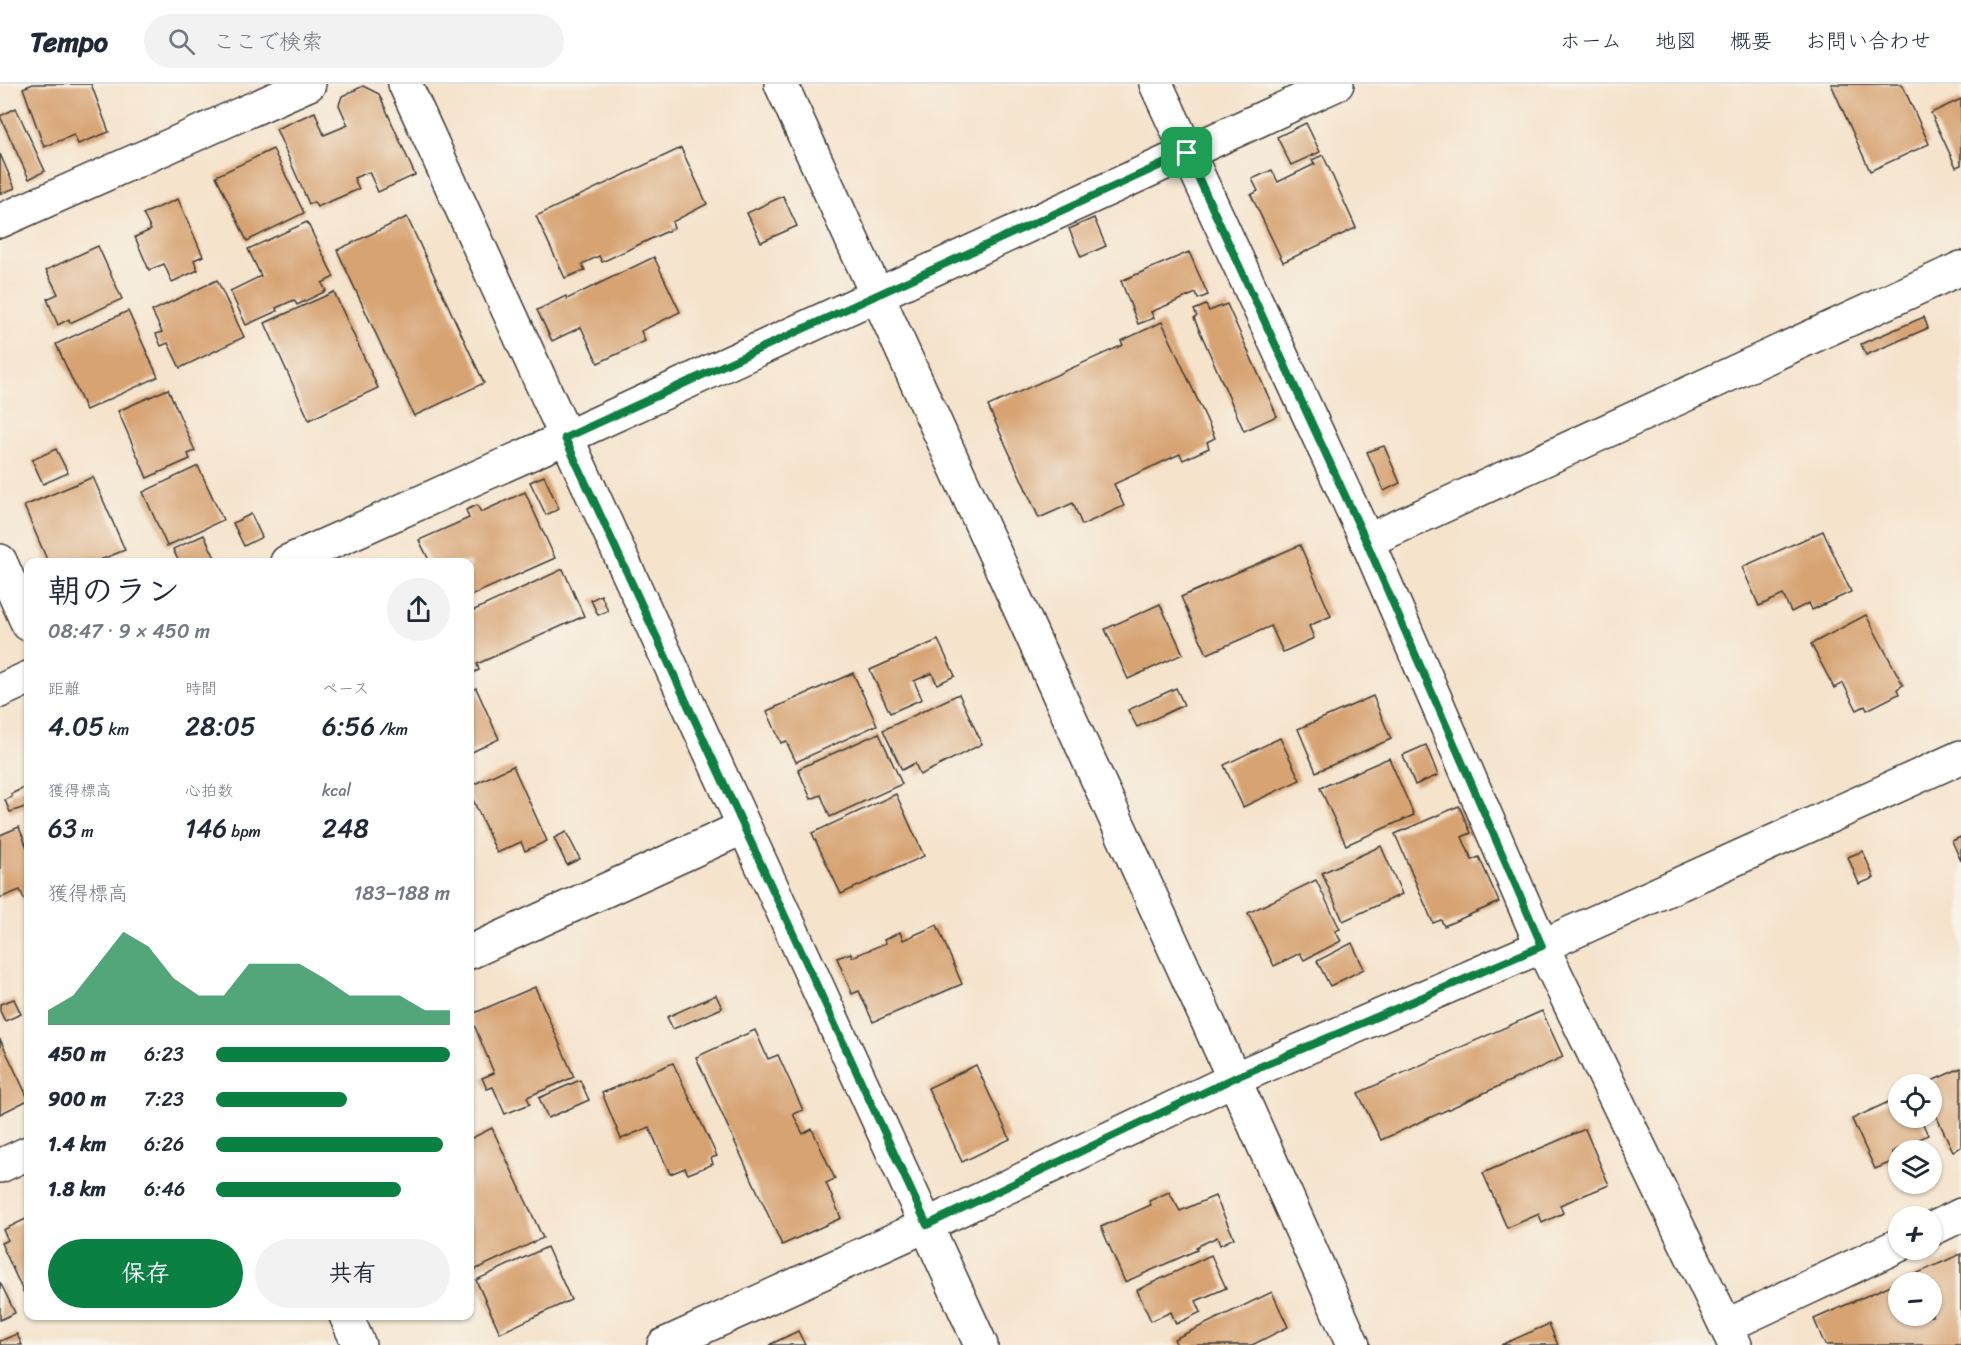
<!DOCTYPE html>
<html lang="ja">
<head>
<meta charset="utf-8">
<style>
  :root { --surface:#fff; --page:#f2f2f3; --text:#1f2937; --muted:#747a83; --line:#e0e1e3; --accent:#0b8043 }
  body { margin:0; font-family:Sriracha,"Klee One",sans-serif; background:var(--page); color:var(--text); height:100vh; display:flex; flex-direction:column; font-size:22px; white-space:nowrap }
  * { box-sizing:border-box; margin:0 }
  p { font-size:20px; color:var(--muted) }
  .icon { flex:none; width:33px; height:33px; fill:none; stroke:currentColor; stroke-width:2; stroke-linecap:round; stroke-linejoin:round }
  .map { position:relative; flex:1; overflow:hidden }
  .side { position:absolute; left:24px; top:474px; width:450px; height:762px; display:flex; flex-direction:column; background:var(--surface); border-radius:12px; box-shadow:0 2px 4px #0004 }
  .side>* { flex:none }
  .tools { position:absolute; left:1888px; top:990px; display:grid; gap:12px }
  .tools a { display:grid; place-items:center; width:54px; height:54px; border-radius:50%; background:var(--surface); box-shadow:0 2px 4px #0004; font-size:30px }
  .pin { position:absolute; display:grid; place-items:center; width:51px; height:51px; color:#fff; margin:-26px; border-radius:12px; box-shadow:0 3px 9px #0006 }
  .round { display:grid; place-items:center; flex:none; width:63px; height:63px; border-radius:32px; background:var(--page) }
  .headline { display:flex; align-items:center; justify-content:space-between; height:102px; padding:0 24px }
  h1 { font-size:33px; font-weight:600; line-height:45px }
  .metrics { display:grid; grid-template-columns:repeat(3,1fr); gap:9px; height:102px; padding:6px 24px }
  .metrics div { display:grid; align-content:center }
  .metrics b { font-size:26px; font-weight:600 }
  .metrics small { font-size:16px; font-weight:400 }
  .metrics p { font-size:16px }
  .chart { height:168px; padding:12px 24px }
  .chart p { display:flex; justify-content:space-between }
  .chart svg { width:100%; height:108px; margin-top:6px; fill:var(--accent); opacity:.7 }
  .button { display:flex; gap:12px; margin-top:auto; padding:12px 24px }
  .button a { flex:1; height:69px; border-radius:36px; background:var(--accent); color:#fff; font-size:24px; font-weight:600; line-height:69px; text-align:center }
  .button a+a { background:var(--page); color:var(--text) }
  ul { padding:0 24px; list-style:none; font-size:20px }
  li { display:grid; grid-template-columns:96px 72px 1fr; align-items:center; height:45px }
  li i { height:15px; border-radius:8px; background:var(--accent) }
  header { display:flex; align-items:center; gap:36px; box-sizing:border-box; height:84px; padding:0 30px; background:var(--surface); border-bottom:2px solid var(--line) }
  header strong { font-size:28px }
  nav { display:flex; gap:33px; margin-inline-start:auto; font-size:21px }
  .search { width:420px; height:54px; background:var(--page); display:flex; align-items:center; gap:15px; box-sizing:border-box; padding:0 21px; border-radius:33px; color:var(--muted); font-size:22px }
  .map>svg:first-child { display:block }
  .building { fill:#d7a372; fill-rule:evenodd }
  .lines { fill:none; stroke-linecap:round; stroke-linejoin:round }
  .minor-casing { stroke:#3d3a36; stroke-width:36 }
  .minor { stroke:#fff; stroke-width:33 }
  .route-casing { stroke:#fff; stroke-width:12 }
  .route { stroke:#0b8043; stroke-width:8 }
</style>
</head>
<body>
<header>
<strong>Tempo</strong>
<div class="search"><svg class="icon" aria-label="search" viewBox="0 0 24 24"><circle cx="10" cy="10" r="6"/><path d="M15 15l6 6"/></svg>ここで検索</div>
<nav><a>ホーム</a><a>地図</a><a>概要</a><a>お問い合わせ</a></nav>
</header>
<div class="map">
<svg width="1961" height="1261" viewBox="0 0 1961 1261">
  <rect width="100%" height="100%" fill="#f7f3e8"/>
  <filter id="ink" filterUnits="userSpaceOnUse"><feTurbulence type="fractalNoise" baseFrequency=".0167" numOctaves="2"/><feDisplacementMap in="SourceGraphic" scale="12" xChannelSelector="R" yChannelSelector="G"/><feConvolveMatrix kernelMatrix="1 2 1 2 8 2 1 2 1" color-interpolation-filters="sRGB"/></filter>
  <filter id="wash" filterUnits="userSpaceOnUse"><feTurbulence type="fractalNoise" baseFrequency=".008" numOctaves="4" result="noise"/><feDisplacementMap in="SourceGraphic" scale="24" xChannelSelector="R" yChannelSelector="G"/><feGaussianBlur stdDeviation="1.35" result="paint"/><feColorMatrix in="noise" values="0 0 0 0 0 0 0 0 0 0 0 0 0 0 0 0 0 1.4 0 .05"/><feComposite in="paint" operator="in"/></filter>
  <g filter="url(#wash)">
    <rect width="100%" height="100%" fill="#f5e3cc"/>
    <g id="blocks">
      <!-- building -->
      <g class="building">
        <path d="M33,0H91L109,48L78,60L74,51L44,63L23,4Z"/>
        <path d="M1831,0H1902L1929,60L1870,87Z"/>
        <path d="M363,2L379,10L415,91L378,108L369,88L354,94L359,105L317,123L314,118L309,120L276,45L315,28L324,51L348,41L339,21L342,12Z"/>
        <path d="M1961,15V81L1956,83L1931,29Z"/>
        <path d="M16,24L45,87L29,95L0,32Z"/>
        <path d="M1306,39L1320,68L1291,81L1277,53Z"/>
        <path d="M681,64L707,120L672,138L674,144L602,178L599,172L582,180L585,186L565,194L536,132Z"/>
        <path d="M273,65L304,129L247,157L216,92Z"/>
        <path d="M0,70L15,104L0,110Z"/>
        <path d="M1323,71L1356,144L1283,178L1251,111L1258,107L1252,95L1272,86L1278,98L1315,80L1312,76Z"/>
        <path d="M783,112L797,142L761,158L747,129Z"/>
        <path d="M178,115L203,172L194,176L198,186L172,198L164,180L149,186L135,153L151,146L143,130Z"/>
        <path d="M407,133L484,299L414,332L337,166Z"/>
        <path d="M1094,134L1106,162L1081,173L1069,145Z"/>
        <path d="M307,138L334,193L322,199L326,207L297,221L294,216L276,224L277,227L246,241L230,207L261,192L248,165Z"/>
        <path d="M98,162L122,215L70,239L69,235L58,241L47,215L58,210L46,186Z"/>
        <path d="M1189,168L1208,211L1198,215L1196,209L1151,228L1154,234L1138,240L1121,197Z"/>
        <path d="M654,173L680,228L641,247L645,257L598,279L581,243L552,257L537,226L566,212L567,215Z"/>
        <path d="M217,196L244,253L180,284L168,259L161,262L156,250L162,248L152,227Z"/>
        <path d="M334,208L378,304L309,336L265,239Z"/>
        <path d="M1227,220L1277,332L1244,347L1194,234L1197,232L1194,226L1206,221L1209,227Z"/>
        <path d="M128,227L158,293L86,326L56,260Z"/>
        <path d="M1924,233L1928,244L1866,271L1861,260Z"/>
        <path d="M1162,238L1215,354L1207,358L1209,364L1183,376L1180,370L1114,400L1124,422L1082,441L1073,419L1039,434L988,322L1123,261L1121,257Z"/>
        <path d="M168,305L195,367L188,370L190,375L147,394L118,327Z"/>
        <path d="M1384,362L1400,399L1384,407L1367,368Z"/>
        <path d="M56,365L68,389L43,400L32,376Z"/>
        <path d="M198,382L223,436L167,462L143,408Z"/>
        <path d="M544,392L559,425L546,431L530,398Z"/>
        <path d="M93,393L125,466L95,478H48L24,422Z"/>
        <path d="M525,408L555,474L470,512V478H430L419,456L469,434L466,426L477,421L481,428Z"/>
        <path d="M251,430L262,453L244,462L233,439Z"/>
        <path d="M1823,447L1851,508L1812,526L1809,519L1791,528L1783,511L1759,522L1742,483Z"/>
        <path d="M204,451L217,478H179L173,465Z"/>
        <path d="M1300,461L1331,532L1309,542L1314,554L1283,568L1271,542L1207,570L1181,513Z"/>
        <path d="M563,485L584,532L477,580L479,586L470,590V528Z"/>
        <path d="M601,511L608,527L598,531L591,516Z"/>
        <path d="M1160,520L1183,570L1128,595L1105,545Z"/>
        <path d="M1866,531L1903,601L1897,605L1899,610L1867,626L1865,622L1857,626L1843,599L1834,604L1811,560Z"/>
        <path d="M938,556L955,592L937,600L932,589L914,597L922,615L890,629L870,586Z"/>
        <path d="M853,589L877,641L796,678L786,657L781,659L767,627Z"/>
        <path d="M476,604L499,655L470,669V607Z"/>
        <path d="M1176,604L1184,621L1137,643L1128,626Z"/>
        <path d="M959,610L982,660L920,691L915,679L902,686L883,646Z"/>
        <path d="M1373,612L1391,655L1316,688L1298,645Z"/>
        <path d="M879,649L902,700L830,733L821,711L811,715L798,685Z"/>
        <path d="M1280,654L1300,696L1243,723L1224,681Z"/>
        <path d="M1426,661L1438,691L1415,701L1403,671Z"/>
        <path d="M1389,674L1414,731L1346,761L1320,704Z"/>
        <path d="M513,682L547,757L525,767L521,758L497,769L470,709V702Z"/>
        <path d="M28,702V722L10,728L5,716L12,713L11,710Z"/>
        <path d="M896,710L924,772L841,810L812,749Z"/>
        <path d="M1459,722L1471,749L1462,753L1472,776L1479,773L1499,818L1444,842L1441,836L1433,839L1395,750Z"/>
        <path d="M19,743L28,766V815L25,817L20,806L0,814V751Z"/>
        <path d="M566,748L580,775L567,781L554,754Z"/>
        <path d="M1961,753V777L1952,757Z"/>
        <path d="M1381,762L1402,810L1343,837L1322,789Z"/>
        <path d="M1863,767L1874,794L1859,800L1848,773Z"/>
        <path d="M1316,796L1340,845L1335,847L1341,857L1304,876L1300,869L1274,882L1248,829Z"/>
        <path d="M937,841L962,900L873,938L859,907L852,910L837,874L851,869L852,873L886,859L884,856L900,848L903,856Z"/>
        <path d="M1352,859L1364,885L1330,902L1317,877Z"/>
        <path d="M535,903L574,993L527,1013L530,1020L505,1030L493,1003L487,1005L482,994L494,989L470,931Z"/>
        <path d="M716,911L722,924L673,945L667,933Z"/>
        <path d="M14,915L21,930L5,937L0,927V920Z"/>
        <path d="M1542,927L1563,973L1381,1056L1358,1009Z"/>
        <path d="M755,946L768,975L778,971L803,1026L793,1030L803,1050L812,1045L835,1095L826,1099L841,1134L782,1161L696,973Z"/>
        <path d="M0,955L28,1014V1016L0,1030Z"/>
        <path d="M673,979L717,1072L711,1074L713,1080L688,1090L685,1084L670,1090L649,1043L621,1055L602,1009Z"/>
        <path d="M976,981L1010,1055L962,1078L928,1004Z"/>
        <path d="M1961,984V1063L1953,1067L1932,1023V1000H1925Z"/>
        <path d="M580,996L589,1016L548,1034L539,1014Z"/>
        <path d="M1899,1013V1034H1920L1928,1051L1892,1068L1896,1076L1875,1085L1852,1035Z"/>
        <path d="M492,1044L543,1154L472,1187L470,1182V1055Z"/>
        <path d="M1585,1045L1609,1101L1560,1121L1563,1129L1542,1139L1539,1130L1507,1144L1483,1089Z"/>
        <path d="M1169,1108L1180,1127L1215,1112L1234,1154L1220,1161L1217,1153L1196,1163L1197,1166L1125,1198L1101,1143L1151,1121L1149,1117Z"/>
        <path d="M28,1134V1218L1,1159L8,1156L3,1146Z"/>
        <path d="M547,1163L571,1216L500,1249L476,1196Z"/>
        <path d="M1961,1170V1261H1825L1814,1235ZM1899,1198H1932V1232H1899Z"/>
        <path d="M1211,1171L1226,1204L1196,1217L1201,1228L1176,1240L1171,1228L1151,1237L1137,1206Z"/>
        <path d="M0,1198L15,1229L0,1236Z"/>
        <path d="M1272,1208L1288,1243L1252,1261H1177L1174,1255Z"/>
        <path d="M1549,1240L1558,1261H1501Z"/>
        <path d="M798,1247L805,1261H769Z"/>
        <path d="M17,1250L22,1261H0V1257Z"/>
      </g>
    </g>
  </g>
  <g filter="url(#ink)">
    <use href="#blocks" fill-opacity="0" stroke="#3d3a36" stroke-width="1.5"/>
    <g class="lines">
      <!-- minor casing -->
      <g class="minor-casing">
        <g id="minor">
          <path d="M405,0L981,1261"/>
          <path d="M781,0L1234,995L1353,1261"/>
          <path d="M1156,0L1367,457L1542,862L1735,1261"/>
          <path d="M0,137L309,0"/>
          <path d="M1367,457L1961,184"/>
          <path d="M0,477L28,540"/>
          <path d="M287,478L565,354L1337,0"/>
          <path d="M0,607L28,594"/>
          <path d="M470,868L744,743"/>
          <path d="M0,1082L28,1069"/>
          <path d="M1932,1145L1961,1131"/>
          <path d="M346,1232L359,1261"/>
          <path d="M1726,1242L1899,1161"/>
          <path d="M664,1261L927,1141L1234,995L1542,862L1961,673"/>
        </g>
      </g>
      <!-- minor -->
      <use href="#minor" class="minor"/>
    </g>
  </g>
  <g class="lines" filter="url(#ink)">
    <!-- route casing -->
    <g class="route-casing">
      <path id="route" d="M1187,69L1366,457L1542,862L1234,994L927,1141L565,354Z"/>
    </g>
    <!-- route -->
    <use href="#route" class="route"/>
  </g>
</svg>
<div class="tools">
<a><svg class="icon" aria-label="locate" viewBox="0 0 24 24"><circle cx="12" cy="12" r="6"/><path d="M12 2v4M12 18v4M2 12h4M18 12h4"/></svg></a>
<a><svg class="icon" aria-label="layers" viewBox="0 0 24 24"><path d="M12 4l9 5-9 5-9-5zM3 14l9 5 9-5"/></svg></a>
<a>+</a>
<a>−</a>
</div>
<div class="pin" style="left:1187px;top:69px;background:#1e9e55"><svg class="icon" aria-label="arrive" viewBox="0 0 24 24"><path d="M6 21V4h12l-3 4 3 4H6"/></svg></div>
<section class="side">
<div class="headline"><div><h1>朝のラン</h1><p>08:47 · 9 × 450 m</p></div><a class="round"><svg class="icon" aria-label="share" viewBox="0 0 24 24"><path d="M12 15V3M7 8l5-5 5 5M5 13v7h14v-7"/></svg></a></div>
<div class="metrics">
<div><p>距離</p><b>4.05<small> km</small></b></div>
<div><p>時間</p><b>28:05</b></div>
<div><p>ペース</p><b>6:56<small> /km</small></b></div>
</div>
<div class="metrics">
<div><p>獲得標高</p><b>63<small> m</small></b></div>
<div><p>心拍数</p><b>146<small> bpm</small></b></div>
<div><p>kcal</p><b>248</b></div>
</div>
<div class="chart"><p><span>獲得標高</span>183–188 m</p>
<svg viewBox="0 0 160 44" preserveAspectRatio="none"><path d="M0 44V38L10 32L20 19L30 6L40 12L50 25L60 32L70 32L80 19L90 19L100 19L110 25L120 32L130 32L140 32L150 38L160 38V44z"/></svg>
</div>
<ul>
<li><b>450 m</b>6:23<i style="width:100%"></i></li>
<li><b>900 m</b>7:23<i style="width:56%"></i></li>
<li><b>1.4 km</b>6:26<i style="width:97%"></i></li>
<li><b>1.8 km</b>6:46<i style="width:79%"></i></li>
</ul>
<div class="button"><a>保存</a><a>共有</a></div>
</section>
</div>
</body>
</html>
